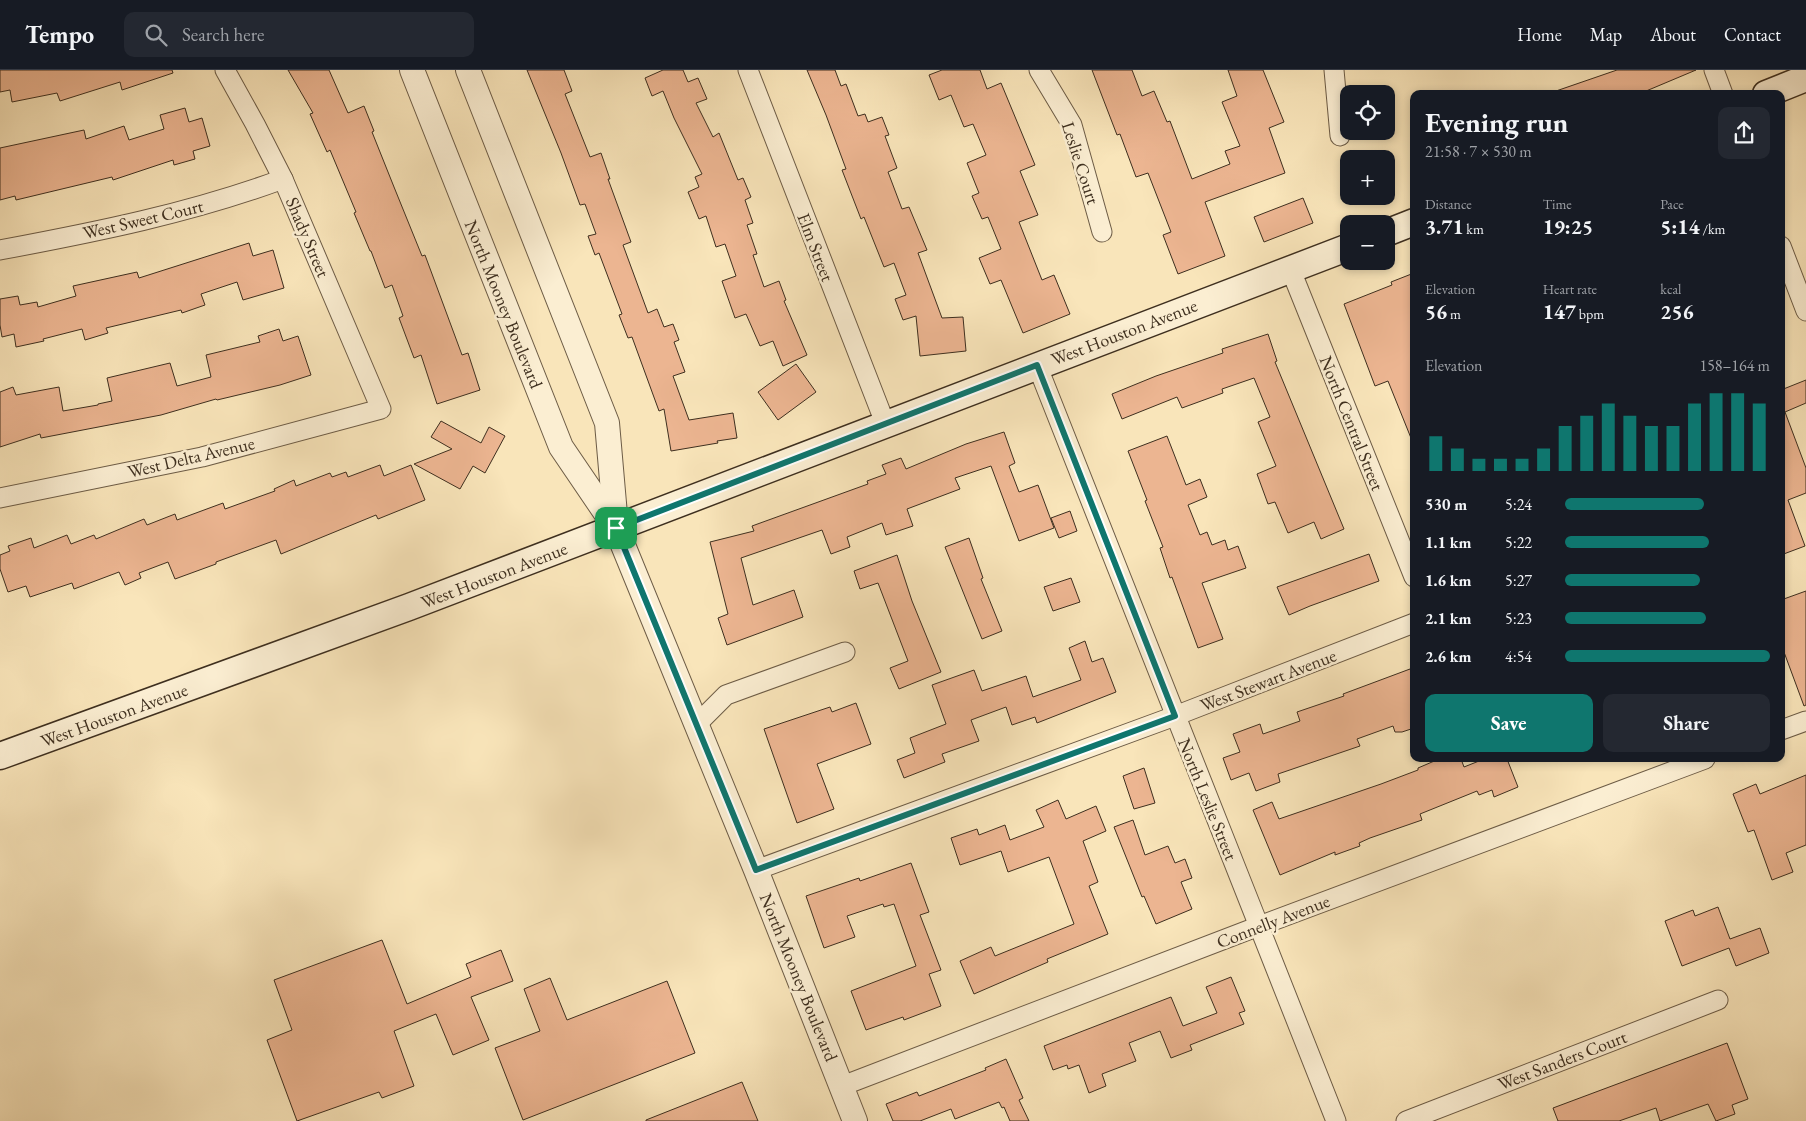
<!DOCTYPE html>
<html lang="en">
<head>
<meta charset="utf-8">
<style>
  :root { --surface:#171b24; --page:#242831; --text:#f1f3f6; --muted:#9ea1a6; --line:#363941; --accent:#0f766e }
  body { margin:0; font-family:"EB Garamond",serif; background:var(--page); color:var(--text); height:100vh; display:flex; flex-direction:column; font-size:19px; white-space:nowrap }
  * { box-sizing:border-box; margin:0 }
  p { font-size:16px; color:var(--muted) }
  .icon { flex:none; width:28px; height:28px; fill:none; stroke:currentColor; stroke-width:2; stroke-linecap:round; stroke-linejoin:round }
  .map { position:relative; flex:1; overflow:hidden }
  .panel { position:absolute; left:1410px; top:20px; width:375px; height:672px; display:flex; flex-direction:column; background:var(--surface); border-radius:10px; box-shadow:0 2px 8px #0003 }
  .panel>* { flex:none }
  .controls { position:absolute; left:1340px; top:15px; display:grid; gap:10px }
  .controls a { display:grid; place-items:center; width:55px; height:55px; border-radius:10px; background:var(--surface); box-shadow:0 2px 8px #0003; font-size:25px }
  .pin { position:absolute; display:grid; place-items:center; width:42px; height:42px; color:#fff; margin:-21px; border-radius:10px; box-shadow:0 2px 8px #0006 }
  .round { display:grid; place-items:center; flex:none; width:52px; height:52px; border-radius:10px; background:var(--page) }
  .overview { display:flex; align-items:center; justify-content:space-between; height:85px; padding:0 15px }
  h1 { font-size:28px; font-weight:700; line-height:38px }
  .stats { display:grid; grid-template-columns:repeat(3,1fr); gap:8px; height:85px; padding:5px 15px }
  .stats div { display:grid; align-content:center }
  .stats b { font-size:21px; font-weight:700 }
  .stats small { font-size:14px; font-weight:400 }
  .stats p { font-size:14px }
  .chart { height:140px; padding:10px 15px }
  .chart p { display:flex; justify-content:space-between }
  .chart svg { width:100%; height:90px; margin-top:5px; stroke:var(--accent); stroke-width:6 }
  .cta { display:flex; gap:10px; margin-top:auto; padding:10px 15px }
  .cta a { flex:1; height:58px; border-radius:10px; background:var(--accent); color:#fff; font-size:20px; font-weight:700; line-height:58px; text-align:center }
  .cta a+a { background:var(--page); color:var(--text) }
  ul { padding:0 15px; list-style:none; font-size:16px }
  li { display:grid; grid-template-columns:80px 60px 1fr; align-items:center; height:38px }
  li i { height:12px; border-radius:6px; background:var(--accent) }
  header { display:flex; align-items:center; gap:30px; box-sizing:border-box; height:70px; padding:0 25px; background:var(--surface); border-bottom:1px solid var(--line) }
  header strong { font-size:24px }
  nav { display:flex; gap:28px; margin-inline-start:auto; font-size:18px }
  .search { width:350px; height:45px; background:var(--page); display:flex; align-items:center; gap:12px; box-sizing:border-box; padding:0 18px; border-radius:10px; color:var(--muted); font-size:19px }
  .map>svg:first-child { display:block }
  .building { fill:#ecb591; stroke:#3e2f1f }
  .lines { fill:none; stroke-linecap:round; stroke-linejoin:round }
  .minor-casing { stroke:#6d5c46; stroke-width:21 }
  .tertiary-casing { stroke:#6d5c46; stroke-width:26 }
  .secondary-casing { stroke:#3e2f1f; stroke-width:29 }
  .minor { stroke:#fbeed2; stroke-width:19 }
  .tertiary { stroke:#fbeed2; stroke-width:24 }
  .secondary { stroke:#fbeed2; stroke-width:26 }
  .route-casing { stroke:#fff; stroke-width:10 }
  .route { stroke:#0f766e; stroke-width:6 }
  .labels { text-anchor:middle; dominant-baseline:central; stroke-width:5; stroke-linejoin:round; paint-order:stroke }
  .street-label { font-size:18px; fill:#3e2f1f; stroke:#fbeed2 }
</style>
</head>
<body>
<header>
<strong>Tempo</strong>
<div class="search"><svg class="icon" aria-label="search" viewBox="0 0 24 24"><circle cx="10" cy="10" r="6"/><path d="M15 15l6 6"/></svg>Search here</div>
<nav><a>Home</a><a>Map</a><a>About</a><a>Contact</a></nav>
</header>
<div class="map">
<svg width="1806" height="1051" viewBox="0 0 1806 1051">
  <rect width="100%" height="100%" fill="#f9e5ba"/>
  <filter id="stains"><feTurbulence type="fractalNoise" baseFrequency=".004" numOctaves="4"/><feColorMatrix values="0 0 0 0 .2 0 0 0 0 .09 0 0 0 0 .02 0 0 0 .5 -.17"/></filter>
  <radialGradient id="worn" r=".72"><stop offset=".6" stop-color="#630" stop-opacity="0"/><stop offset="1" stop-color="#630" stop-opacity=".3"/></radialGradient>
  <!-- building -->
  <g class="building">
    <path d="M0,0H172L173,3L122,20L120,12L60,31L57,23L12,32L10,20L0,22Z"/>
    <path d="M288,0H329L348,43L364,36L374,61L372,62L394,117L422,186L425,185L462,285L468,283L480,320L437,334L421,285L414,288L399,248L403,246L392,215L385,218L371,181H370L354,143L356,142L330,80L327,82L310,44L313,43Z"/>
    <path d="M527,0H564L572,21L565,24L590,87L601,83L610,109H608L631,172L623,175L648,243L657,239L664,257L673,254L679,270L674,272L685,302L673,306L689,350L733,343L737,368L717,371L718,373L671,381L664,339L659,341L632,267L628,268L619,245L622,244L599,183L595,185L588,166L596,164L585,134L580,135L561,83Z"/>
    <path d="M663,0H683L688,12L698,8L707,29L696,33L713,67L719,63L738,110L743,108L751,127L745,130L753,153L747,155L757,184L753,185L764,217L779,211L786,230L784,231L807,285L783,296L773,271L760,276L746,244L735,248L722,211L736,206L725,174L716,177L706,146L699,149L688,122L699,117L695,107L702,104L674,48L663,21L652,26L645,8Z"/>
    <path d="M807,0H835L841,16L846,14L858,46L865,44L868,52L882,47L889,65L885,66L897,98L888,102L902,139L909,137L927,180L918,183L942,248L963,247L966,281L920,286L916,246L903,250L895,229L906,225L894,193L884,197L864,147L861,149L842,100L846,99L826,45Z"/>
    <path d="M942,0H980L987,19L1001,13L1035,95L1020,101L1038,145L1019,152L1042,210L1054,205L1070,244L1023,263L1001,210L990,214L979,188L1001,179L988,147L982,149L972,126L979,123L967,93L986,85L973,54L964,57L951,25L939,30L929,5Z"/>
    <path d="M1092,0H1132L1142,26L1154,21L1167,52L1170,51L1192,109L1230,94L1225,81L1240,76L1222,32L1237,26L1228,0H1263L1284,52L1269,58L1285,103L1205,132L1225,186L1178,204L1163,165L1171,162L1148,103L1136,107L1120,64L1117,65Z"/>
    <path d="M1617,0H1696L1639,24H1557L1556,21Z"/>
    <path d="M185,38L189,52L202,48L210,76L193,81L195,89L174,95L173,90L113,110L112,107L16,130L15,126L0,130V78L84,60L86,69L124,56L129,70L164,59L160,45Z"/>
    <path d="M1303,128L1313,153L1264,172L1254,147Z"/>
    <path d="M249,173L253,186L273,180L284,218L243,230L237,212L201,224L205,235L182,243L181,240L106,258L108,263L85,270L82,259L43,269L44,271L16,277L14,264L2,267L0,255V229L18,226L20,235L37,232L38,237L76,226L73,216L137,202L139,208Z"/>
    <path d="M1414,203V372L1413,373L1388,311L1375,316L1344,234L1392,215L1391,212Z"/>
    <path d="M279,259L283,271L298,266L311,305L280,315L217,330L216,329L161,345L41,368L40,364L0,377V322L13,317L16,325L59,317L63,341L98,335V334L112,331L107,308L170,293L177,316L211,307L206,285L260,272L258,266Z"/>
    <path d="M1268,264L1277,291L1275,292L1344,459L1321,469L1314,452L1288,463L1275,432L1268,434L1257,404L1276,396L1258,352L1270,347L1254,308L1222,319L1223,323L1182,338L1177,327L1122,349L1112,324L1156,306L1223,283L1222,279Z"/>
    <path d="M796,294L816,322L778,350L758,322Z"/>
    <path d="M1806,310V333L1785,342L1806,398V423L1788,430L1805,476L1781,485V320Z"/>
    <path d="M441,351L481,373L489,357L505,366L485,403L473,396L460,419L414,394L452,379L431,367Z"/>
    <path d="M1004,362L1015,393L1009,396L1019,422L1038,415L1054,458L1019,471L991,396L955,408L960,419L907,439L913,456L886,465L882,453L847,467L850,477L831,484L822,460L741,488L753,535L794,520L803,547L727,575L718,548L728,544L710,472L754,461L752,456L868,414L867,411L886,404L882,395L901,388L906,399L966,374Z"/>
    <path d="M1167,366L1186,415L1200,409L1207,427L1188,435L1200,465L1207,462L1212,475L1225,470L1228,480L1238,476L1246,498L1202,513L1223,569L1198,578L1172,507L1170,508L1160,478L1163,477L1145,431L1147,430L1128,381Z"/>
    <path d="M380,395L384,406L411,395L425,430L378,449L376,445L281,484L276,470L216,492V494L175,509L168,492L139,503L141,508L125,515L119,502L74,519L72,513L30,527L26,516L8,522L0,499V485L10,481L8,476L31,468L34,478L67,465L71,474L94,465L96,469L144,449L147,455L175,444L177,450L223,433L225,439L275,421L274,419L294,410L296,416L330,403L332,407L346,402L348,407Z"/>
    <path d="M1070,441L1077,461L1059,468L1051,448Z"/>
    <path d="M969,468L983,508L981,509L1002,561L982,569L945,477Z"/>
    <path d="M1369,484L1379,511L1310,536L1289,545L1277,517Z"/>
    <path d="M897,485L912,531L941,602L899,619L890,598L908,591L878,513L860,519L854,501Z"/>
    <path d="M1071,508L1080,532L1053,541L1044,517Z"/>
    <path d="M1806,521V635L1804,636L1781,574V530Z"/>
    <path d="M1085,571L1092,592L1103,588L1116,622L1037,653L1035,647L1012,655L1006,637L971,650L979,671L942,684L945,692L904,708L897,690L915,683L910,668L946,654L932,615L974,600L982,621L1026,606L1033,627L1081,610L1069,578Z"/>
    <path d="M1410,599L1414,610V658L1402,662H1395L1393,656L1357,669L1360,676L1278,704L1280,712L1256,721L1249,703L1231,710L1223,688L1240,682L1233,664L1260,654L1263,664L1300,651L1297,642L1344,626L1343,624Z"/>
    <path d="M856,633L871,674L817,694L834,739L797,753L764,659L830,637L832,642Z"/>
    <path d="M1439,689H1461L1464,697L1484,689H1507L1518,717L1494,727L1492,720L1479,725L1477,721L1420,744L1422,750L1370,768L1359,773L1360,776L1335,785V782L1280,805L1253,740L1272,732L1279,749L1381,714L1418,700V698Z"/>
    <path d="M1144,698L1155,733L1134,739L1123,706Z"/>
    <path d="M1806,705V775L1786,783L1793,802L1772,810L1754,760L1748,762L1733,724L1756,714L1760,724Z"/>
    <path d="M1058,730L1066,749L1096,736L1106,761L1083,771L1098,812L1089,816L1108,864L1047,889L1048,892L974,924L960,891L991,877L995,886L1074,854L1049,787L1008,802L1001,781L960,795L951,768L977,759L979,765L1005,755L1010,770L1044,757L1036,740Z"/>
    <path d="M1133,750L1145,785L1168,776L1175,793L1185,789L1192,808L1181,812L1192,839L1156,854L1144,826L1142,827L1114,757Z"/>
    <path d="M911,793L929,842L920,845L941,900L929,904L941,936L904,950L903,947L866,960L851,921L916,896L894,834L884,837L883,834L847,846L855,867L824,878L806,826L859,808L860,811Z"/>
    <path d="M1718,837L1730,869L1760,858L1769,883L1736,896L1729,878L1682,896L1665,851L1693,840L1695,846Z"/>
    <path d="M382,870L407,934L471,907L466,894L501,880L513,911L471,927L489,970L453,985L436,944L394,961L414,1016L382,1028L379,1022L297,1051L267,970L292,960L274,910Z"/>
    <path d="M1231,907L1245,941L1239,943L1244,954L1190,975L1192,980L1171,988L1160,961L1129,973L1136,991L1102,1004L1106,1016L1089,1023L1079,995L1068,999L1067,995L1053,1000L1044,976L1171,927L1183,956L1217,943L1206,917Z"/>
    <path d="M550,908L567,950L667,911L695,983L523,1050L495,978L540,961L524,919Z"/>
    <path d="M1727,973L1748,1029L1732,1035L1735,1044L1716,1051L1708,1034L1660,1051L1656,1038L1619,1051H1558L1553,1038Z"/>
    <path d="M1006,989L1023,1028L1019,1030L1029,1051H1010L1004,1037L1002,1038L999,1032L955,1049L951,1039L920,1051H893L886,1034L917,1022L919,1026L986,1000L985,998Z"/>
    <path d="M742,1012L758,1051H646V1050Z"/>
  </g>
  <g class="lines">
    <!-- minor casing -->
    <g class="minor-casing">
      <g id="minor">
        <path d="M748,0L885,353"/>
        <path d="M1039,0L1072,55L1102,162"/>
        <path d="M1334,0L1340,66"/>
        <path d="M1714,0L1723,24"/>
        <path d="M1781,176L1806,241"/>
        <path d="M0,180C96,162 191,143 283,109"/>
        <path d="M1290,198L1414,507"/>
        <path d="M1037,295L1336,1051"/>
        <path d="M0,428L202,387L381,339L283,109L255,54L225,0"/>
        <path d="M696,655L726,625L845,582"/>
        <path d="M1781,660L1806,651"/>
        <path d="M756,800L1175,646L1414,553"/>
        <path d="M842,1016L1259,856L1705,689"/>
        <path d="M1406,1051L1718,930"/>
      </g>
    </g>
    <!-- tertiary casing -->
    <g class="tertiary-casing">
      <g id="tertiary">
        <path d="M412,0L561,377L616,458L756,800L855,1051"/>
        <path d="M468,0L607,353L616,456"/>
      </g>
    </g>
    <!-- secondary casing -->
    <g class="secondary-casing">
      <g id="secondary">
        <path d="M1766,24L1806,8"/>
        <path d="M1386,163L1414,152"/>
        <path d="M0,686L409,537L1349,177"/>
      </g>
    </g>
    <!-- minor -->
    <use href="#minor" class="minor"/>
    <!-- tertiary -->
    <use href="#tertiary" class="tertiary"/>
    <!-- secondary -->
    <use href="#secondary" class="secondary"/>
  </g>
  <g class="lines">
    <!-- route casing -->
    <g class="route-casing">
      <path id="route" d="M1037,295L1175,646L756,800L616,458Z"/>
    </g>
    <!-- route -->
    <use href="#route" class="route"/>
  </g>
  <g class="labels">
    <!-- street labels -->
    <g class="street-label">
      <text transform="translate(1081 93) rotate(72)">Leslie Court</text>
      <text transform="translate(143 149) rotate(-13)">West Sweet Court</text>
      <text transform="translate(308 167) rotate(67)">Shady Street</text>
      <text transform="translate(816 177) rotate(69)">Elm Street</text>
      <text transform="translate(504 234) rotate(68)">North Mooney Boulevard</text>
      <text transform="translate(1124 262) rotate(-21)">West Houston Avenue</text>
      <text transform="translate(1352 353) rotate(68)">North Central Street</text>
      <text transform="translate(191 387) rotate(-13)">West Delta Avenue</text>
      <text transform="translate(494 505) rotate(-21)">West Houston Avenue</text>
      <text transform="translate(1268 610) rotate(-21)">West Stewart Avenue</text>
      <text transform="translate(114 645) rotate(-20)">West Houston Avenue</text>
      <text transform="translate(1208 729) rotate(68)">North Leslie Street</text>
      <text transform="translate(1273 851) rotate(-21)">Connelly Avenue</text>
      <text transform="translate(799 907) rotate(68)">North Mooney Boulevard</text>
      <text transform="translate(1562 990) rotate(-21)">West Sanders Court</text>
    </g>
  </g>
  <rect width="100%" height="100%" filter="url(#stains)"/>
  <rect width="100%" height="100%" fill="url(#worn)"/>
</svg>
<div class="controls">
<a><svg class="icon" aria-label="locate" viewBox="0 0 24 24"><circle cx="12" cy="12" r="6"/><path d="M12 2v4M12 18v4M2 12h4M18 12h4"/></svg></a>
<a>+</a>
<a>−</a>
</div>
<div class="pin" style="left:616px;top:458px;background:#1e9e55"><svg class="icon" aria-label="arrive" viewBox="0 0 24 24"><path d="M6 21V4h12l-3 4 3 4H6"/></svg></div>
<section class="panel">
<div class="overview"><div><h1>Evening run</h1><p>21:58 · 7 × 530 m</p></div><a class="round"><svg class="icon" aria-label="share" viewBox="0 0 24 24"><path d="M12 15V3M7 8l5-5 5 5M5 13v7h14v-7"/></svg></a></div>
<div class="stats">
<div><p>Distance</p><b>3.71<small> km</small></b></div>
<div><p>Time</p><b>19:25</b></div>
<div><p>Pace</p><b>5:14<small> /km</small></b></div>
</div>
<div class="stats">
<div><p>Elevation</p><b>56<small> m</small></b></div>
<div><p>Heart rate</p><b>147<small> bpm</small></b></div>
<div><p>kcal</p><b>256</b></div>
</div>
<div class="chart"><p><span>Elevation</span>158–164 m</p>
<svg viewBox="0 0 160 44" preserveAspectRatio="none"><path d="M5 44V27M15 44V33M25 44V38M35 44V38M45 44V38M55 44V33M65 44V22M75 44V17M85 44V11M95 44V17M105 44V22M115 44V22M125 44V11M135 44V6M145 44V6M155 44V11"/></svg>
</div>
<ul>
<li><b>530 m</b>5:24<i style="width:68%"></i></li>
<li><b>1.1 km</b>5:22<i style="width:70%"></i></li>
<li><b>1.6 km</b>5:27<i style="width:66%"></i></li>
<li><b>2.1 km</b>5:23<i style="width:69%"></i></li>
<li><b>2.6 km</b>4:54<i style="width:100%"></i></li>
</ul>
<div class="cta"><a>Save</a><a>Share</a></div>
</section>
</div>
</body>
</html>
